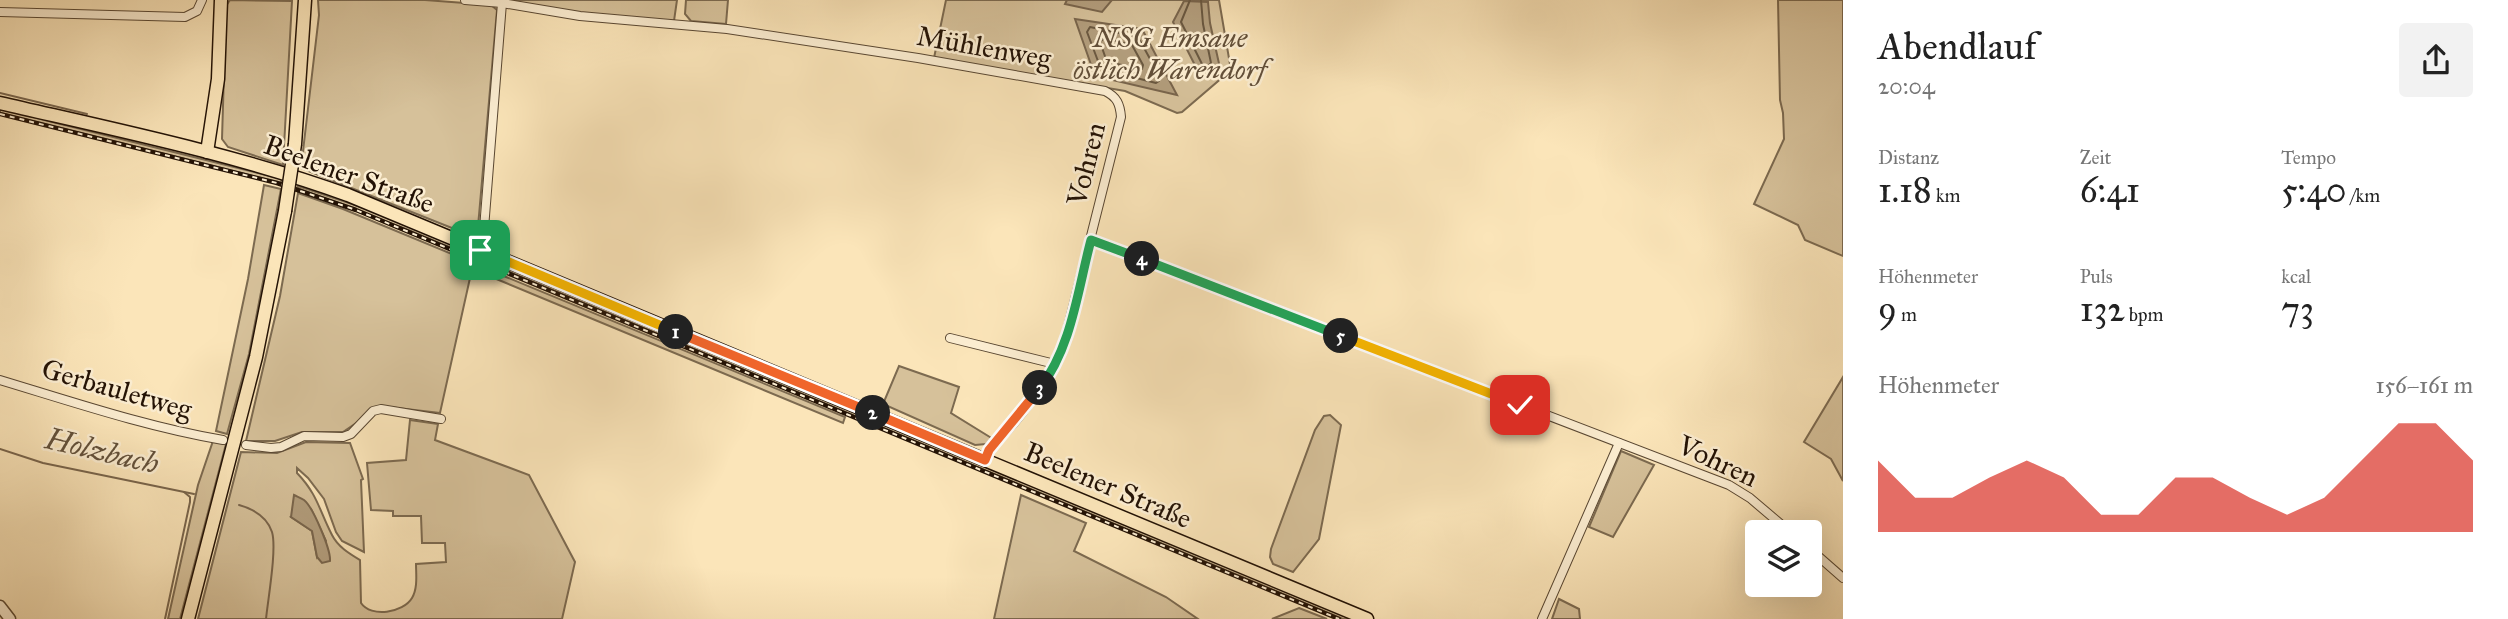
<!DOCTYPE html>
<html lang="de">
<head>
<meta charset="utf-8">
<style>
  :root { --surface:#fff; --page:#f2f2f2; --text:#222; --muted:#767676; --accent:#d93025 }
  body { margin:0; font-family:"IM FELL Great Primer",serif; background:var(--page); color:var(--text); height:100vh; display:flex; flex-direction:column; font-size:26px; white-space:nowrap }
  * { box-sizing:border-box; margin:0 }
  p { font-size:23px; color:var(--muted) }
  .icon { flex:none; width:38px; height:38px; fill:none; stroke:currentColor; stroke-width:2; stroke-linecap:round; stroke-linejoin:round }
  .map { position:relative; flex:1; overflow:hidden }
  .details { display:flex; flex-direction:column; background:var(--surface); width:665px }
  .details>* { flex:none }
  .buttons { position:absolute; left:1745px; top:520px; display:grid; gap:14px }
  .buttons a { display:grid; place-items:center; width:77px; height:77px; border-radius:7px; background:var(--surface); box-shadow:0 7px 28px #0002; font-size:35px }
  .pin { position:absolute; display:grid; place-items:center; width:60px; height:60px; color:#fff; margin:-30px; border-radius:14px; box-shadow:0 4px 10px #0006 }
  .km { position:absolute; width:35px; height:35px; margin:-18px; border-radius:50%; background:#222; color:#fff; font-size:19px; line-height:35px; text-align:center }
  .round { display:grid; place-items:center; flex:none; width:74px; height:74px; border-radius:7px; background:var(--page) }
  .head { display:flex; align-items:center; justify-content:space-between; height:119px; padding:0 35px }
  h1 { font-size:38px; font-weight:600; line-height:52px }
  .metrics { display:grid; grid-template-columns:repeat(3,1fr); gap:10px; height:119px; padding:7px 35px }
  .metrics div { display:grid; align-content:center }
  .metrics b { font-size:35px; font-weight:600 }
  .metrics small { font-size:19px; font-weight:400 }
  .metrics p { font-size:19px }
  .chart { height:196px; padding:14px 35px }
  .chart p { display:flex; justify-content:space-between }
  .chart svg { width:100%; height:126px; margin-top:7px; fill:var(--accent); opacity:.7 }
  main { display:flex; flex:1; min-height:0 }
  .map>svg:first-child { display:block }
  .green { fill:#d6c19a; stroke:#7c6a50; stroke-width:2; fill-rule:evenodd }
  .water { fill:#b29d7c; stroke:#79654c; stroke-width:2 }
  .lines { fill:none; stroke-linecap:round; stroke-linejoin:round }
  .shore { stroke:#6a5840; stroke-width:2 }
  .stream { stroke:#79654c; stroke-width:2 }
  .minor-casing { stroke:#594732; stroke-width:10 }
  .tertiary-casing { stroke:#594732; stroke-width:13 }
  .primary-casing { stroke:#231205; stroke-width:15 }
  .minor { stroke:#fceed2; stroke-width:8 }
  .tertiary { stroke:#fceed2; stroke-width:10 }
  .primary { stroke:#fbe5b9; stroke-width:12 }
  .rail-casing { stroke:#231205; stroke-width:4.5 }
  .rail { stroke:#fceed2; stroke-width:2; stroke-dasharray:5; stroke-linecap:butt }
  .primary-bridge-casing { stroke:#231205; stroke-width:15; stroke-linecap:butt }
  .primary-bridge { stroke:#fbe5b9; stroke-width:12 }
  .split-1-casing { stroke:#fff; stroke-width:14 }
  .split-2-casing { stroke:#fff; stroke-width:14 }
  .split-3-casing { stroke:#fff; stroke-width:14 }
  .split-4-casing { stroke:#fff; stroke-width:14 }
  .split-5-casing { stroke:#fff; stroke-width:14 }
  .split-6-casing { stroke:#fff; stroke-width:14 }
  .split-1 { stroke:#f5b400; stroke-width:9 }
  .split-2 { stroke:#f0652b; stroke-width:9 }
  .split-3 { stroke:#f0652b; stroke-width:9 }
  .split-4 { stroke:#22a559; stroke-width:9 }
  .split-5 { stroke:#22a559; stroke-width:9 }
  .split-6 { stroke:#f5b400; stroke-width:9 }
  .labels { text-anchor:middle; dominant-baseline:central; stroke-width:5; stroke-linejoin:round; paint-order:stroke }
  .park-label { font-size:28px; font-style:italic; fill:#624f39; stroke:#fceed2 }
  .street-label { font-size:28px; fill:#231205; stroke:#fceed2 }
  .water-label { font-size:30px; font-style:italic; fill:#63513b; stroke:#fceed2 }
</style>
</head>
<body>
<main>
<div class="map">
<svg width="1843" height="619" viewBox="0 0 1843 619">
  <rect width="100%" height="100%" fill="#fbe5b9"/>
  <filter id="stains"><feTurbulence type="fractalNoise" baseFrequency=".00286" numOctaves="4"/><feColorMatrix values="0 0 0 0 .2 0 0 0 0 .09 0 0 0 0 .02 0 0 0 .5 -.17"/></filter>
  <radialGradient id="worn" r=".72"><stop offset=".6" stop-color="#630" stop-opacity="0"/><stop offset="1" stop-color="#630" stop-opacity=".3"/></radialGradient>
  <!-- green -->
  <g class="green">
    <path d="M230,0L292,1L283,165L228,147L222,139L226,6Z"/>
    <path d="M318,0H425L491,5L497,10L477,238L301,168L319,15Z"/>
    <path d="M495,0H677L674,21L581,13Z"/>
    <path d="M686,0H728L726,24L691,21L685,14Z"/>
    <path d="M946,0H1219L1231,70L1182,112L1177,113L1125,91L934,58Z"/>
    <path d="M1778,0H1843V256L1805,240L1798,225L1754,204L1784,139L1783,113L1780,100Z"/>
    <path d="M0,109L282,179L281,183L0,113Z"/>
    <path d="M264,185L281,189L249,354L227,434L216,431L248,279Z"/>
    <path d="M298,186L367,209L1352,619H1343L406,229L297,188Z"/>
    <path d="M298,193L343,209L476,264L472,269L440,413L381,406L343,432H302L275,441H246L280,296Z"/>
    <path d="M494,272L845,417L843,423L494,278Z"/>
    <path d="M899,366L959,387L951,413L993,439L986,444L975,445L883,404Z"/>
    <path d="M1843,377V481L1831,459L1804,442Z"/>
    <path d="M1330,415L1341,425L1319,539L1293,572L1273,564L1270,557L1271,549L1315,430L1324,416Z"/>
    <path d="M410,420L438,424L435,440L529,475L575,562L562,619H198L241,452L277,453L306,442L350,443L363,479L361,480L364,552L342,541L336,532L324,499L308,478L297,468V473C318,495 319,510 332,535C338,547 350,554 360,560L361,603C371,618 403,613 412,598C418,588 416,574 416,564L446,562L445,543H422L421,516H393V511L371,510L367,463L406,460ZM311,509L326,541L317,557L312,531L291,517Z"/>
    <path d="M213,441L226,444L180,619H168L198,485Z"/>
    <path d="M1621,451L1654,465L1613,537L1589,527Z"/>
    <path d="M1021,495L1086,523L1074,551L1166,597L1198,619H994Z"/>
    <path d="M1559,599L1579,609L1580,619H1552Z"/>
    <path d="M1299,608L1327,619H1272Z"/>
  </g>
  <!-- water -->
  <g class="water">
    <path d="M1067,0H1112L1102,12L1065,4Z"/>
    <path d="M1184,1L1208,2L1210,23L1220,68L1202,79L1173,22Z"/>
    <path d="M1075,19L1142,29L1177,95L1095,76Z"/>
    <path d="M294,495C298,497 301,498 304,500C313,507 331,550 330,561L322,563L317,557L312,531L291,517Z"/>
  </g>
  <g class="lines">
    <!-- shore -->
    <g class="shore">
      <path d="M1190,0L1181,22L1203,66L1206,68L1211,63L1203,24L1201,0"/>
      <path d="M1090,27L1138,37L1160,77L1159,81L1156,83L1101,69L1087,32Z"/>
      <path d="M1104,38L1132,45L1143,65L1142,69L1107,62L1100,42Z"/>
    </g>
    <!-- stream -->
    <g class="stream">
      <path d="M0,93L87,114"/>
      <path d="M0,449L43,463L194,494"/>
      <path d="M239,505C253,509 267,516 272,532C277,549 268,599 266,619"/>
      <path d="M165,619L190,502V497L184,492"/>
    </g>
    <!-- minor casing -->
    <g class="minor-casing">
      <g id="minor">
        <path d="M465,0L502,3L580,16L727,29L918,58L1105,91C1117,97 1120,104 1121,117L1065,339C1049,381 1021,418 989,450L985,460"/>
        <path d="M0,12L185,17L197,11L202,0"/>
        <path d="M1091,240L1729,485L1750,498L1790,532"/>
        <path d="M480,250L483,241L502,3"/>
        <path d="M950,338L1055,364"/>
        <path d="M0,380C73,402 147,427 223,440"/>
        <path d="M246,445L271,448L281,447L304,436L343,437L351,434L373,411L381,409L441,419"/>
        <path d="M1810,549L1843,578"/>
        <path d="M1542,619L1619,443"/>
      </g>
    </g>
    <!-- tertiary casing -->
    <g class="tertiary-casing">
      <path id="tertiary" d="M0,606L10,619"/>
    </g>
    <!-- primary casing -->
    <g class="primary-casing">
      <g id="primary">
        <path d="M0,103C117,130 235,154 348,195L1367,619"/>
        <path d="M295,144L305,0"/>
        <path d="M207,152L218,79L221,0"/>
        <path d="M188,619L256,357L285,211"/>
      </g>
    </g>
    <!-- minor -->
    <use href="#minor" class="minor"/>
    <!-- tertiary -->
    <use href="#tertiary" class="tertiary"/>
    <!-- primary -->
    <use href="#primary" class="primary"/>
    <!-- rail casing -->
    <g class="rail-casing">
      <path id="rail" d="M0,114L277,183L356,210L1339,619"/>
    </g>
    <!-- rail -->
    <use href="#rail" class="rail"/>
    <!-- primary-bridge casing -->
    <g class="primary-bridge-casing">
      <path id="primary-bridge" d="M285,211L295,144"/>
    </g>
    <!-- primary-bridge -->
    <use href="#primary-bridge" class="primary-bridge"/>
  </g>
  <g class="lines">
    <!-- split-1 casing -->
    <g class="split-1-casing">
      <path id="split-1" d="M480,250L676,332"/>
    </g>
    <!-- split-2 casing -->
    <g class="split-2-casing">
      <path id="split-2" d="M676,332L873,413"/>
    </g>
    <!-- split-3 casing -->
    <g class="split-3-casing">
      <path id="split-3" d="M873,413L985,460L989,450L1040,388"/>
    </g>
    <!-- split-4 casing -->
    <g class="split-4-casing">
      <path id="split-4" d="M1040,388C1072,347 1078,288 1091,240L1142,259"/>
    </g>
    <!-- split-5 casing -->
    <g class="split-5-casing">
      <path id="split-5" d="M1142,259L1341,336"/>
    </g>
    <!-- split-6 casing -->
    <g class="split-6-casing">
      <path id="split-6" d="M1341,336L1520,405"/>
    </g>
    <!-- split-1 -->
    <use href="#split-1" class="split-1"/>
    <!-- split-2 -->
    <use href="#split-2" class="split-2"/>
    <!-- split-3 -->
    <use href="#split-3" class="split-3"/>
    <!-- split-4 -->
    <use href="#split-4" class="split-4"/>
    <!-- split-5 -->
    <use href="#split-5" class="split-5"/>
    <!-- split-6 -->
    <use href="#split-6" class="split-6"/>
  </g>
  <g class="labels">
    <!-- park labels -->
    <g class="park-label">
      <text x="1170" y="37">NSG Emsaue<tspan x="1170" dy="32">östlich Warendorf</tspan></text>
    </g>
    <!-- street labels -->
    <g class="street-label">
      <text transform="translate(984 47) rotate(10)">Mühlenweg</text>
      <text transform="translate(1086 164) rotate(-76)">Vohren</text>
      <text transform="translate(349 174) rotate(20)">Beelener Straße</text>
      <text transform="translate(117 389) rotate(16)">Gerbauletweg</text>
      <text transform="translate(1718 461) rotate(25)">Vohren</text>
      <text transform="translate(1108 485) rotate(23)">Beelener Straße</text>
    </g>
    <!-- water labels -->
    <g class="water-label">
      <text transform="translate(102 451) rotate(13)">Holzbach</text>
    </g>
  </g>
  <rect width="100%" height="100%" filter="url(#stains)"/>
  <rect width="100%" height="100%" fill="url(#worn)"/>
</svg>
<div class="buttons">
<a><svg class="icon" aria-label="layers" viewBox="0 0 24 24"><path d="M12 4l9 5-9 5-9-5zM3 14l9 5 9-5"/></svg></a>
</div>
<div class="pin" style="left:480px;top:250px;background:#1e9e55"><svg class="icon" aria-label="arrive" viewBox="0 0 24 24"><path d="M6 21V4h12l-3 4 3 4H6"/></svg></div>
<div class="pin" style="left:1520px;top:405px;background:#d93025"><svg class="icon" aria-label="check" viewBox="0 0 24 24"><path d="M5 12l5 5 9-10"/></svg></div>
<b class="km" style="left:676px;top:332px">1</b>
<b class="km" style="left:873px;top:413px">2</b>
<b class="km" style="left:1040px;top:388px">3</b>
<b class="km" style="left:1142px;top:259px">4</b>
<b class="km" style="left:1341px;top:336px">5</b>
</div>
<section class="details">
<div class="head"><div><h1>Abendlauf</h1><p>20:04</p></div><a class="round"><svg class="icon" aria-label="share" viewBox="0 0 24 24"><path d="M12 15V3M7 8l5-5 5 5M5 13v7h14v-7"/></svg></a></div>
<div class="metrics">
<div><p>Distanz</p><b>1.18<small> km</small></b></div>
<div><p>Zeit</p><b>6:41</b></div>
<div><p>Tempo</p><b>5:40<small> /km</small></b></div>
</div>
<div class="metrics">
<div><p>Höhenmeter</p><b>9<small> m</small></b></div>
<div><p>Puls</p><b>132<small> bpm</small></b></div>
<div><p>kcal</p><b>73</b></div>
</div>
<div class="chart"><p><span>Höhenmeter</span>156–161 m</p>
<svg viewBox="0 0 160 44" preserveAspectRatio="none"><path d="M0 44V19L10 32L20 32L30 25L40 19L50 25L60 38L70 38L80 25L90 25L100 32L110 38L120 32L130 19L140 6L150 6L160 19V44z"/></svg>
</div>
</section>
</main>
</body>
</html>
